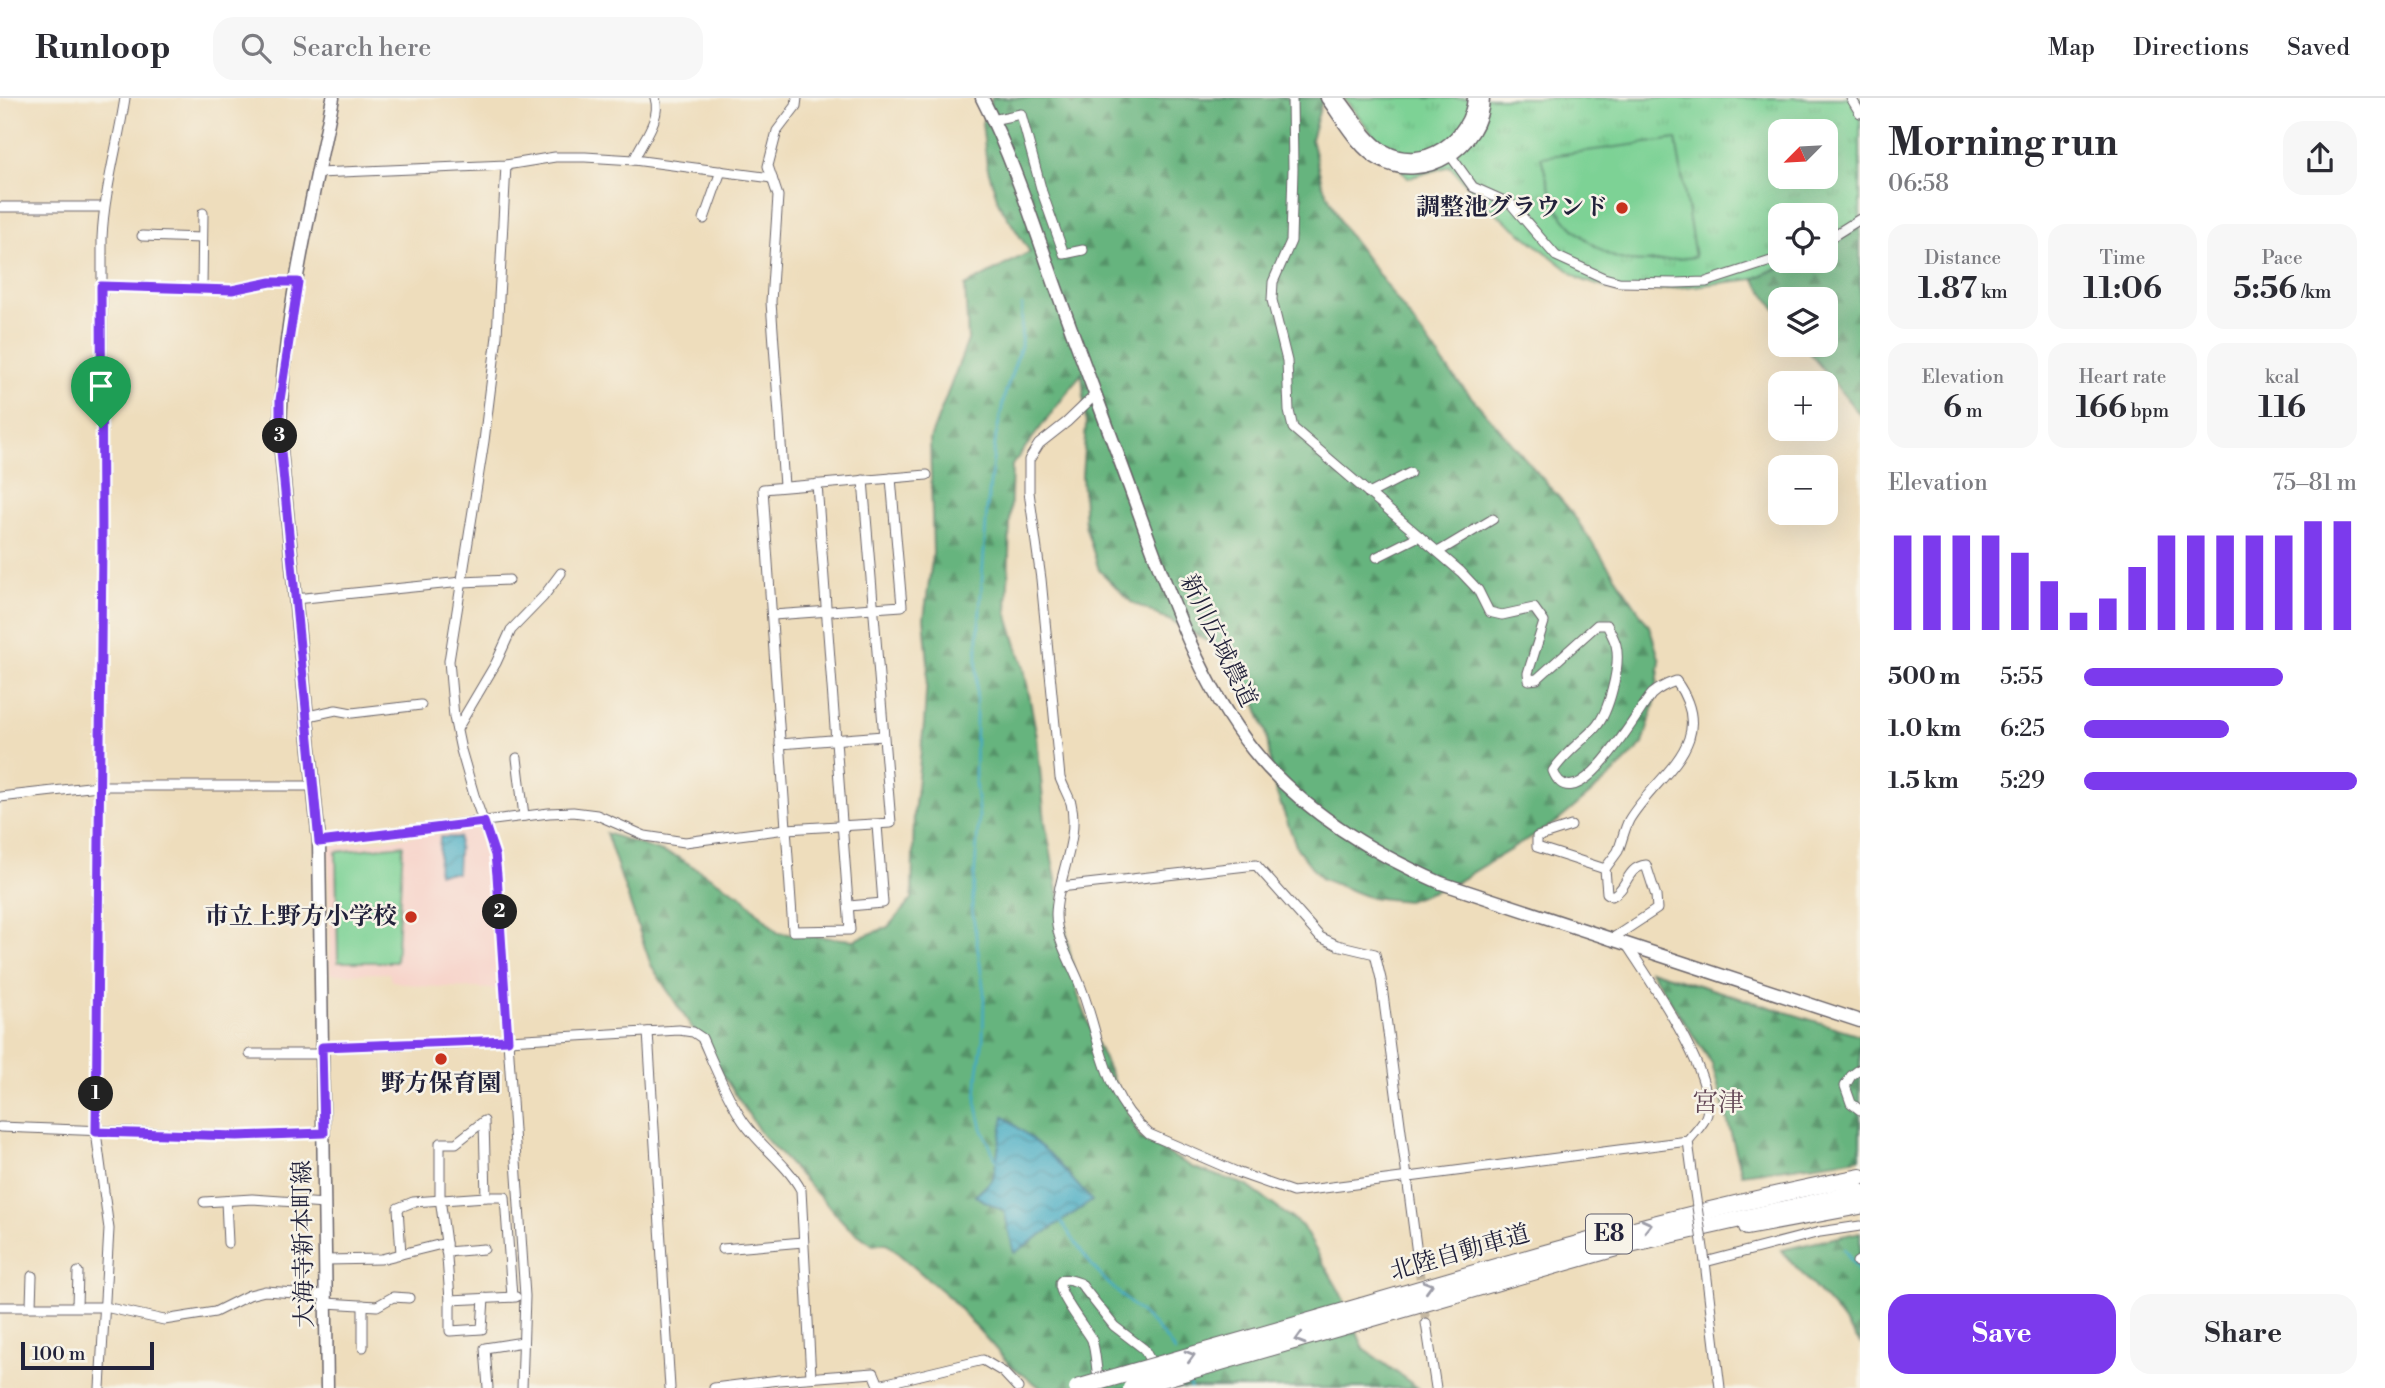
<!DOCTYPE html>
<html lang="en">
<head>
<meta charset="utf-8">
<style>
  :root { --surface:#fff; --page:#f7f7f7; --text:#2b2b33; --muted:#7c7c81; --line:#e1e1e2; --accent:#7c3aed }
  body { margin:0; font-family:"Libre Bodoni","Noto Serif JP",serif; background:var(--page); color:var(--text); height:100vh; display:flex; flex-direction:column; font-size:26px; white-space:nowrap }
  * { box-sizing:border-box; margin:0 }
  p { font-size:23px; color:var(--muted) }
  .icon { flex:none; width:38px; height:38px; fill:none; stroke:currentColor; stroke-width:2; stroke-linecap:round; stroke-linejoin:round }
  .map { position:relative; flex:1; overflow:hidden }
  .details { display:flex; flex-direction:column; background:var(--surface); width:525px }
  .details>* { flex:none }
  .needle { width:46px; rotate:246deg }
  .controls { position:absolute; left:1768px; top:21px; display:grid; gap:14px }
  .controls a { display:grid; place-items:center; width:70px; height:70px; border-radius:14px; background:var(--surface); box-shadow:0 7px 28px #0002; font-size:35px }
  .scale { position:absolute; left:21px; bottom:18px; width:133px; box-sizing:border-box; padding-left:7px; border:4px solid #22223b; border-top:0; font-size:19px; line-height:24px; white-space:nowrap; color:#22223b; -webkit-text-stroke:5px #f7f3e8; paint-order:stroke }
  .pin { position:absolute; display:grid; place-items:center; width:60px; height:60px; color:#fff; margin:-72px -30px; border-radius:50% 50% 50% 0; rotate:-45deg; box-shadow:0 0 7px #0007 }
  .pin .icon { rotate:45deg }
  .km { position:absolute; width:35px; height:35px; margin:-18px; border-radius:50%; background:#222; color:#fff; font-size:19px; line-height:35px; text-align:center }
  .round { display:grid; place-items:center; flex:none; width:74px; height:74px; border-radius:21px; background:var(--page) }
  .overview { display:flex; align-items:center; justify-content:space-between; height:119px; padding:0 28px }
  h1 { font-size:38px; font-weight:700; line-height:52px }
  .stats { display:grid; grid-template-columns:repeat(3,1fr); gap:10px; height:119px; padding:7px 28px }
  .stats div { display:grid; align-content:center; border-radius:18px; background:var(--page); text-align:center }
  .stats b { font-size:30px; font-weight:700 }
  .stats small { font-size:19px; font-weight:400 }
  .stats p { font-size:19px }
  .chart { height:196px; padding:14px 28px }
  .chart p { display:flex; justify-content:space-between }
  .chart svg { width:100%; height:126px; margin-top:7px; stroke:var(--accent); stroke-width:6 }
  .primary-button { display:flex; gap:14px; margin-top:auto; padding:14px 28px }
  .primary-button a { flex:1; height:80px; border-radius:21px; background:var(--accent); color:#fff; font-size:28px; font-weight:700; line-height:80px; text-align:center }
  .primary-button a+a { background:var(--page); color:var(--text) }
  ul { padding:0 28px; list-style:none; font-size:23px }
  li { display:grid; grid-template-columns:112px 84px 1fr; align-items:center; height:52px }
  li i { height:18px; border-radius:9px; background:var(--accent) }
  header { display:flex; align-items:center; gap:42px; box-sizing:border-box; height:98px; padding:0 35px; background:var(--surface); border-bottom:2px solid var(--line) }
  header strong { font-size:33px }
  nav { display:flex; gap:38px; margin-inline-start:auto; font-size:24px }
  .search { width:490px; height:63px; background:var(--page); display:flex; align-items:center; gap:18px; box-sizing:border-box; padding:0 24px; border-radius:21px; color:var(--muted); font-size:26px }
  main { display:flex; flex:1; min-height:0 }
  .map>svg:first-child { display:block }
  .built { fill:#f7d1c8 }
  .grass { fill:url(#grass-tufts); stroke:#507a68; stroke-width:2; fill-rule:evenodd }
  .forest { fill:url(#forest-firs); stroke:#446b5c; stroke-width:2 }
  .pitch { fill:#7dd295; stroke:#507a68; stroke-width:2 }
  .water { fill:url(#water-waves); stroke:#32667e; stroke-width:2 }
  .lines { fill:none; stroke-linecap:round; stroke-linejoin:round }
  .stream { stroke:#42aac2; stroke-width:2.5 }
  .street-tunnel { stroke:#c5b8a2; stroke-width:9; stroke-dasharray:9 4.5; stroke-linecap:butt }
  .street-casing { stroke:#696368; stroke-width:11 }
  .secondary-casing { stroke:#696368; stroke-width:15 }
  .highway-casing { stroke:#696368; stroke-width:18 }
  .street { stroke:#fff; stroke-width:9 }
  .secondary { stroke:#fff; stroke-width:12 }
  .highway { stroke:#fff; stroke-width:16 }
  .street-bridge-casing { stroke:#696368; stroke-width:11; stroke-linecap:butt }
  .highway-bridge-casing { stroke:#696368; stroke-width:18; stroke-linecap:butt }
  .street-bridge { stroke:#fff; stroke-width:9 }
  .highway-bridge { stroke:#fff; stroke-width:16 }
  .oneway { stroke:#9c9ca7 }
  .route-casing { stroke:#fff; stroke-width:14 }
  .route { stroke:#7c3aed; stroke-width:9 }
  .poi-dot { fill:#c8321e; stroke:#f7f3e8; stroke-width:2.5 }
  .labels { text-anchor:middle; dominant-baseline:central; stroke-width:5; stroke-linejoin:round; paint-order:stroke }
  .shield { fill:#f7f3e8; stroke:#62616f; stroke-width:2 }
  .shield-label { font-size:23px; font-weight:bold; fill:#22223b }
  .poi-label { font-size:24px; font-weight:bold; fill:#22223b; stroke:#f7f3e8; text-anchor:end }
  .street-label { font-size:24px; fill:#22223b; stroke:#f7f3e8 }
  .neighbourhood-label { font-size:26px; fill:#634756; stroke:#f7f3e8 }
</style>
</head>
<body>
<header>
<strong>Runloop</strong>
<div class="search"><svg class="icon" aria-label="search" viewBox="0 0 24 24"><circle cx="10" cy="10" r="6"/><path d="M15 15l6 6"/></svg>Search here</div>
<nav><a>Map</a><a>Directions</a><a>Saved</a></nav>
</header>
<main>
<div class="map">
<svg width="1860" height="1290" viewBox="0 0 1860 1290">
  <defs>
    <pattern id="grass-tufts" width="24" height="20" patternUnits="userSpaceOnUse" patternTransform="scale(1.75)"><rect width="24" height="20" fill="#7dd295"/><path d="M3 7l-1-3M5 7V3M7 7l1-3M15 17l-1-3M17 17v-4M19 17l1-3" fill="none" stroke="#6cb481"/></pattern>
    <pattern id="forest-firs" width="22" height="20" patternUnits="userSpaceOnUse" patternTransform="scale(1.75)"><rect width="22" height="20" fill="#66b47e"/><path d="M5 1l3.5 6h-7zM16 11l3.5 6h-7z" fill="#549268"/></pattern>
    <pattern id="water-waves" width="16" height="10" patternUnits="userSpaceOnUse" patternTransform="scale(1.75)"><rect width="16" height="10" fill="#42aac2"/><path d="M0 5q4-4 8 0t8 0" fill="none" stroke="#378a9f"/></pattern>
  </defs>
  <rect width="100%" height="100%" fill="#f7f3e8"/>
  <filter id="ink" filterUnits="userSpaceOnUse"><feTurbulence type="fractalNoise" baseFrequency=".0143" numOctaves="2"/><feDisplacementMap in="SourceGraphic" scale="14" xChannelSelector="R" yChannelSelector="G"/><feConvolveMatrix kernelMatrix="1 2 1 2 8 2 1 2 1" color-interpolation-filters="sRGB"/></filter>
  <filter id="wash" filterUnits="userSpaceOnUse"><feTurbulence type="fractalNoise" baseFrequency=".00686" numOctaves="4" result="noise"/><feDisplacementMap in="SourceGraphic" scale="28" xChannelSelector="R" yChannelSelector="G"/><feGaussianBlur stdDeviation="1.57" result="paint"/><feColorMatrix in="noise" values="0 0 0 0 0 0 0 0 0 0 0 0 0 0 0 0 0 1.4 0 .05"/><feComposite in="paint" operator="in"/></filter>
  <g filter="url(#wash)">
    <rect width="100%" height="100%" fill="#eeddbc"/>
    <!-- built -->
    <path class="built" d="M476,731L486,763L498,891L420,888L392,883L389,875L330,876L329,749Z"/>
    <!-- grass -->
    <path class="grass" d="M1344,0H1860V128L1825,146V117H1780V163H1791L1754,181L1623,196L1580,181L1483,105L1450,68L1408,80ZM1780,33H1825V79H1780Z"/>
    <!-- forest -->
    <g class="forest">
      <path d="M992,0H1069L1072,6L1085,0H1323L1311,41L1322,85L1342,127L1453,278L1570,412L1649,528L1660,563L1655,604L1643,646L1610,679L1558,723L1455,785L1407,803L1368,799L1320,780L1297,750L1275,691L1266,634L1249,588L1231,557L1179,527L1131,504L1099,472L1085,427L1082,377L1086,327L1082,275L1012,367L1007,515L1024,570L1037,639L1045,724L1078,897L1096,944L1140,1040L1194,1070L1246,1087L1302,1128L1340,1194L1364,1251L1418,1290H1041L1010,1267L950,1200L886,1145L873,1147L848,1129L762,1037L651,867L606,735L677,759L742,798L778,835L854,842L888,829L912,801L914,715L924,626L928,565L924,520L933,455L930,341L968,242L965,188L1030,154L999,106L987,68L982,25Z"/>
      <path d="M1860,130V317L1803,247H1825V201H1780V217L1754,181L1794,163H1825V149Z"/>
      <path d="M1650,872L1860,937V1060L1742,1076L1712,966Z"/>
      <path d="M1860,1134V1245L1838,1216L1781,1152Z"/>
    </g>
    <!-- pitch -->
    <g class="pitch">
      <path d="M1676,41L1695,159C1674,161 1650,166 1630,163C1614,161 1604,155 1591,145C1555,119 1552,100 1541,59Z"/>
      <path d="M403,747L396,864H338L336,754Z"/>
    </g>
    <!-- water -->
    <g class="water">
      <path d="M440,739H459L457,775H438Z"/>
      <path d="M1004,1018L1050,1056L1092,1103L1014,1155L1004,1113L975,1098L993,1081Z"/>
    </g>
    <g class="lines">
      <!-- stream -->
      <g class="stream">
        <path d="M997,1064L982,1030L976,1004L978,973L983,941L984,894L972,810L979,718L975,684L977,554L987,410L996,338L1005,296L1021,248L1022,207"/>
        <path d="M1061,1123C1075,1144 1089,1166 1107,1184C1131,1208 1157,1225 1175,1254"/>
        <path d="M1844,1151L1860,1176"/>
        <path d="M1187,1280L1191,1290"/>
      </g>
    </g>
  </g>
  <g filter="url(#ink)">
    <g class="lines">
      <!-- street-tunnel -->
      <path class="street-tunnel" d="M1419,1171L1426,1225"/>
      <!-- street casing -->
      <g class="street-casing">
        <g id="street">
          <path d="M1292,0L1293,71L1291,143L1273,184L1272,202L1287,263L1289,313L1293,330L1461,474L1478,492L1489,514L1502,517L1534,510L1544,524L1528,575L1529,582L1537,581L1597,527H1607C1610,533 1614,540 1616,547C1621,567 1609,615 1595,630C1581,644 1564,656 1553,673C1575,728 1639,610 1652,596C1659,590 1667,586 1676,583C1721,646 1657,675 1629,722C1624,732 1622,743 1618,753C1614,759 1609,765 1605,771L1607,795L1612,798C1628,791 1626,769 1646,767L1656,798L1657,811L1610,842"/>
          <path d="M1851,0L1860,15"/>
          <path d="M992,22L1021,16L1042,94L1064,156L1083,152"/>
          <path d="M1448,54L1473,89L1511,106L1556,158L1604,180L1619,184L1675,185L1706,184L1780,160"/>
          <path d="M634,62C641,44 662,21 655,0"/>
          <path d="M506,67L497,238L484,343L449,563L454,619L461,652L474,697L495,757L497,777L525,1198L522,1290"/>
          <path d="M318,75L506,67L555,59H585L634,62L772,80"/>
          <path d="M0,109H103"/>
          <path d="M704,121L721,73"/>
          <path d="M142,138L202,140"/>
          <path d="M1825,143L1860,121"/>
          <path d="M101,188L232,192L271,184H298"/>
          <path d="M202,191L203,115"/>
          <path d="M1095,297L1067,324L1039,346L1029,362V394L1041,481L1060,680C1063,688 1068,697 1071,705C1080,741 1057,780 1056,816C1056,841 1069,860 1078,882C1101,936 1100,994 1149,1036L1239,1075L1293,1094L1688,1043C1694,1035 1705,1025 1707,1016C1715,975 1650,883 1627,847"/>
          <path d="M817,386L850,832L793,833L763,391L927,377"/>
          <path d="M784,388L771,204L778,98L768,68L777,33L796,8L797,0"/>
          <path d="M1369,396L1410,375"/>
          <path d="M1438,454L1493,421"/>
          <path d="M1377,459L1419,438"/>
          <path d="M295,501L462,484L509,482"/>
          <path d="M773,517L902,508L891,380"/>
          <path d="M308,618L336,612L352,615L421,607"/>
          <path d="M457,631L496,565L511,532L543,499L561,475"/>
          <path d="M780,646L883,638"/>
          <path d="M517,660L524,718"/>
          <path d="M0,699L98,688H314"/>
          <path d="M1571,728L1537,739V749L1605,771"/>
          <path d="M319,744L549,715L573,714L597,717L645,738L685,744L786,731L891,725L863,382"/>
          <path d="M1060,789L1256,767L1320,839L1337,847L1375,856L1381,881L1419,1171"/>
          <path d="M849,808L883,805L877,727"/>
          <path d="M648,934L670,1290"/>
          <path d="M322,949L455,945L679,932L693,934L702,940C714,967 725,995 741,1020C757,1046 786,1064 801,1092L811,1279"/>
          <path d="M250,956H322"/>
          <path d="M1860,971L1851,978L1845,988L1851,1005L1860,1012"/>
          <path d="M0,1029L237,1038L324,1035"/>
          <path d="M1688,1043L1694,1088"/>
          <path d="M226,1103L228,1145"/>
          <path d="M204,1104L252,1101L325,1106"/>
          <path d="M446,1145L440,1100V1045H456L484,1023L486,1099H505L512,1199"/>
          <path d="M722,1151L803,1144"/>
          <path d="M446,1154L484,1151"/>
          <path d="M401,1156L398,1110L413,1104L486,1099"/>
          <path d="M325,1162L381,1161L446,1145L450,1202L516,1199"/>
          <path d="M1857,1164L1860,1162"/>
          <path d="M450,1202V1233L482,1231L484,1200"/>
          <path d="M326,1205L377,1208L393,1199L409,1200"/>
          <path d="M31,1207L32,1178"/>
          <path d="M363,1207V1249"/>
          <path d="M77,1208L78,1174"/>
          <path d="M0,1209H105L164,1222L215,1214L249,1197L265,1193L326,1197"/>
          <path d="M1426,1225L1436,1290"/>
          <path d="M1099,1285C1096,1271 1096,1255 1092,1242C1089,1233 1030,1165 1080,1185L1114,1228L1144,1251L1165,1290"/>
          <path d="M100,1290L109,1131L96,1034L102,449V140C104,93 118,47 125,0"/>
          <path d="M488,1290L485,1250L523,1244"/>
          <path d="M714,1290L779,1282L874,1275L879,1287L983,1262L1003,1274L1018,1290"/>
          <path d="M1720,1290L1705,1164L1820,1134L1860,1128"/>
        </g>
      </g>
      <!-- secondary casing -->
      <g class="secondary-casing">
        <g id="secondary">
          <path d="M982,0C1011,56 1034,127 1055,187C1083,265 1113,342 1141,420C1169,497 1201,587 1253,652C1302,713 1370,754 1441,785L1860,923"/>
          <path d="M1327,0C1342,20 1358,50 1380,62C1424,86 1482,49 1483,0"/>
          <path d="M1338,0C1352,17 1365,42 1384,53C1423,76 1471,41 1474,0"/>
          <path d="M327,1290L319,744L280,343C280,231 311,110 333,0"/>
        </g>
      </g>
      <!-- highway casing -->
      <g class="highway-casing">
        <g id="highway">
          <path d="M1747,1129L1860,1108"/>
          <path d="M1362,1208C1527,1159 1691,1112 1860,1079"/>
          <path d="M1366,1222L1630,1146L1860,1094"/>
        </g>
      </g>
      <!-- street -->
      <use href="#street" class="street"/>
      <!-- secondary -->
      <use href="#secondary" class="secondary"/>
      <!-- highway -->
      <use href="#highway" class="highway"/>
      <!-- street-bridge casing -->
      <g class="street-bridge-casing">
        <path id="street-bridge" d="M1694,1088L1705,1164"/>
      </g>
      <!-- highway-bridge casing -->
      <g class="highway-bridge-casing">
        <g id="highway-bridge">
          <path d="M1077,1290L1362,1208"/>
          <path d="M1131,1290L1366,1222"/>
        </g>
      </g>
      <!-- street-bridge -->
      <use href="#street-bridge" class="street-bridge"/>
      <!-- highway-bridge -->
      <use href="#highway-bridge" class="highway-bridge"/>
    </g>
    <!-- one-way arrows -->
    <defs><path id="oneway-chevron" d="M-2-3.5L2.5 0L-2 3.5" fill="none" stroke-width="1.6" stroke-linecap="round" stroke-linejoin="round" transform="scale(1.75)"/></defs>
    <g class="oneway">
      <use href="#oneway-chevron" transform="translate(1647 1127) rotate(-14)"/>
      <use href="#oneway-chevron" transform="translate(1428 1188) rotate(-16)"/>
      <use href="#oneway-chevron" transform="translate(1300 1241) rotate(164)"/>
      <use href="#oneway-chevron" transform="translate(1190 1258) rotate(-16)"/>
    </g>
  </g>
  <g class="lines" filter="url(#ink)">
    <!-- route casing -->
    <g class="route-casing">
      <path id="route" d="M271,184H298L280,302V343L319,744L484,724L495,757L497,777L508,942L322,949L324,1035L237,1038L96,1034L102,449L101,188L232,192Z"/>
    </g>
    <!-- route -->
    <use href="#route" class="route"/>
  </g>
  <!-- markers -->
  <g class="poi-dot">
    <circle cx="1622" cy="110" r="7"/>
    <circle cx="411" cy="819" r="7"/>
    <circle cx="441" cy="961" r="7"/>
  </g>
  <g class="labels">
    <!-- shield labels -->
    <rect class="shield" x="1586" y="1116.5" width="46" height="39" rx="5"/>
    <g class="shield-label">
      <text x="1609" y="1136">E8</text>
    </g>
    <!-- poi labels -->
    <g class="poi-label">
      <text x="1608" y="110">調整池グラウンド</text>
      <text x="397" y="819">市立上野方小学校</text>
      <text x="441" y="986" text-anchor="middle">野方保育園</text>
    </g>
    <!-- street labels -->
    <g class="street-label">
      <text transform="translate(1218 543) rotate(64)">新川広域農道</text>
      <text transform="translate(304 1146) rotate(-91)">大海寺新本町線</text>
      <text transform="translate(1460 1155) rotate(-16)">北陸自動車道</text>
    </g>
    <!-- neighbourhood labels -->
    <g class="neighbourhood-label">
      <text x="1718" y="1005">宮津</text>
    </g>
  </g>
</svg>
<div class="controls">
<a><svg class="needle" viewBox="-14 -14 28 28"><path d="M0-13l5 13h-10z" fill="#e53935"/><path d="M0 13l5-13h-10z" fill="#7c7c81"/></svg></a>
<a><svg class="icon" aria-label="locate" viewBox="0 0 24 24"><circle cx="12" cy="12" r="6"/><path d="M12 2v4M12 18v4M2 12h4M18 12h4"/></svg></a>
<a><svg class="icon" aria-label="layers" viewBox="0 0 24 24"><path d="M12 4l9 5-9 5-9-5zM3 14l9 5 9-5"/></svg></a>
<a>+</a>
<a>−</a>
</div>
<div class="scale">100 m</div>
<div class="pin" style="left:101px;top:330px;background:#1e9e55"><svg class="icon" aria-label="arrive" viewBox="0 0 24 24"><path d="M6 21V4h12l-3 4 3 4H6"/></svg></div>
<b class="km" style="left:96px;top:996px">1</b>
<b class="km" style="left:500px;top:814px">2</b>
<b class="km" style="left:280px;top:338px">3</b>
</div>
<section class="details">
<div class="overview"><div><h1>Morning run</h1><p>06:58</p></div><a class="round"><svg class="icon" aria-label="share" viewBox="0 0 24 24"><path d="M12 15V3M7 8l5-5 5 5M5 13v7h14v-7"/></svg></a></div>
<div class="stats">
<div><p>Distance</p><b>1.87<small> km</small></b></div>
<div><p>Time</p><b>11:06</b></div>
<div><p>Pace</p><b>5:56<small> /km</small></b></div>
</div>
<div class="stats">
<div><p>Elevation</p><b>6<small> m</small></b></div>
<div><p>Heart rate</p><b>166<small> bpm</small></b></div>
<div><p>kcal</p><b>116</b></div>
</div>
<div class="chart"><p><span>Elevation</span>75–81 m</p>
<svg viewBox="0 0 160 44" preserveAspectRatio="none"><path d="M5 44V11M15 44V11M25 44V11M35 44V11M45 44V17M55 44V27M65 44V38M75 44V33M85 44V22M95 44V11M105 44V11M115 44V11M125 44V11M135 44V11M145 44V6M155 44V6"/></svg>
</div>
<ul>
<li><b>500 m</b>5:55<i style="width:73%"></i></li>
<li><b>1.0 km</b>6:25<i style="width:53%"></i></li>
<li><b>1.5 km</b>5:29<i style="width:100%"></i></li>
</ul>
<div class="primary-button"><a>Save</a><a>Share</a></div>
</section>
</main>
</body>
</html>
